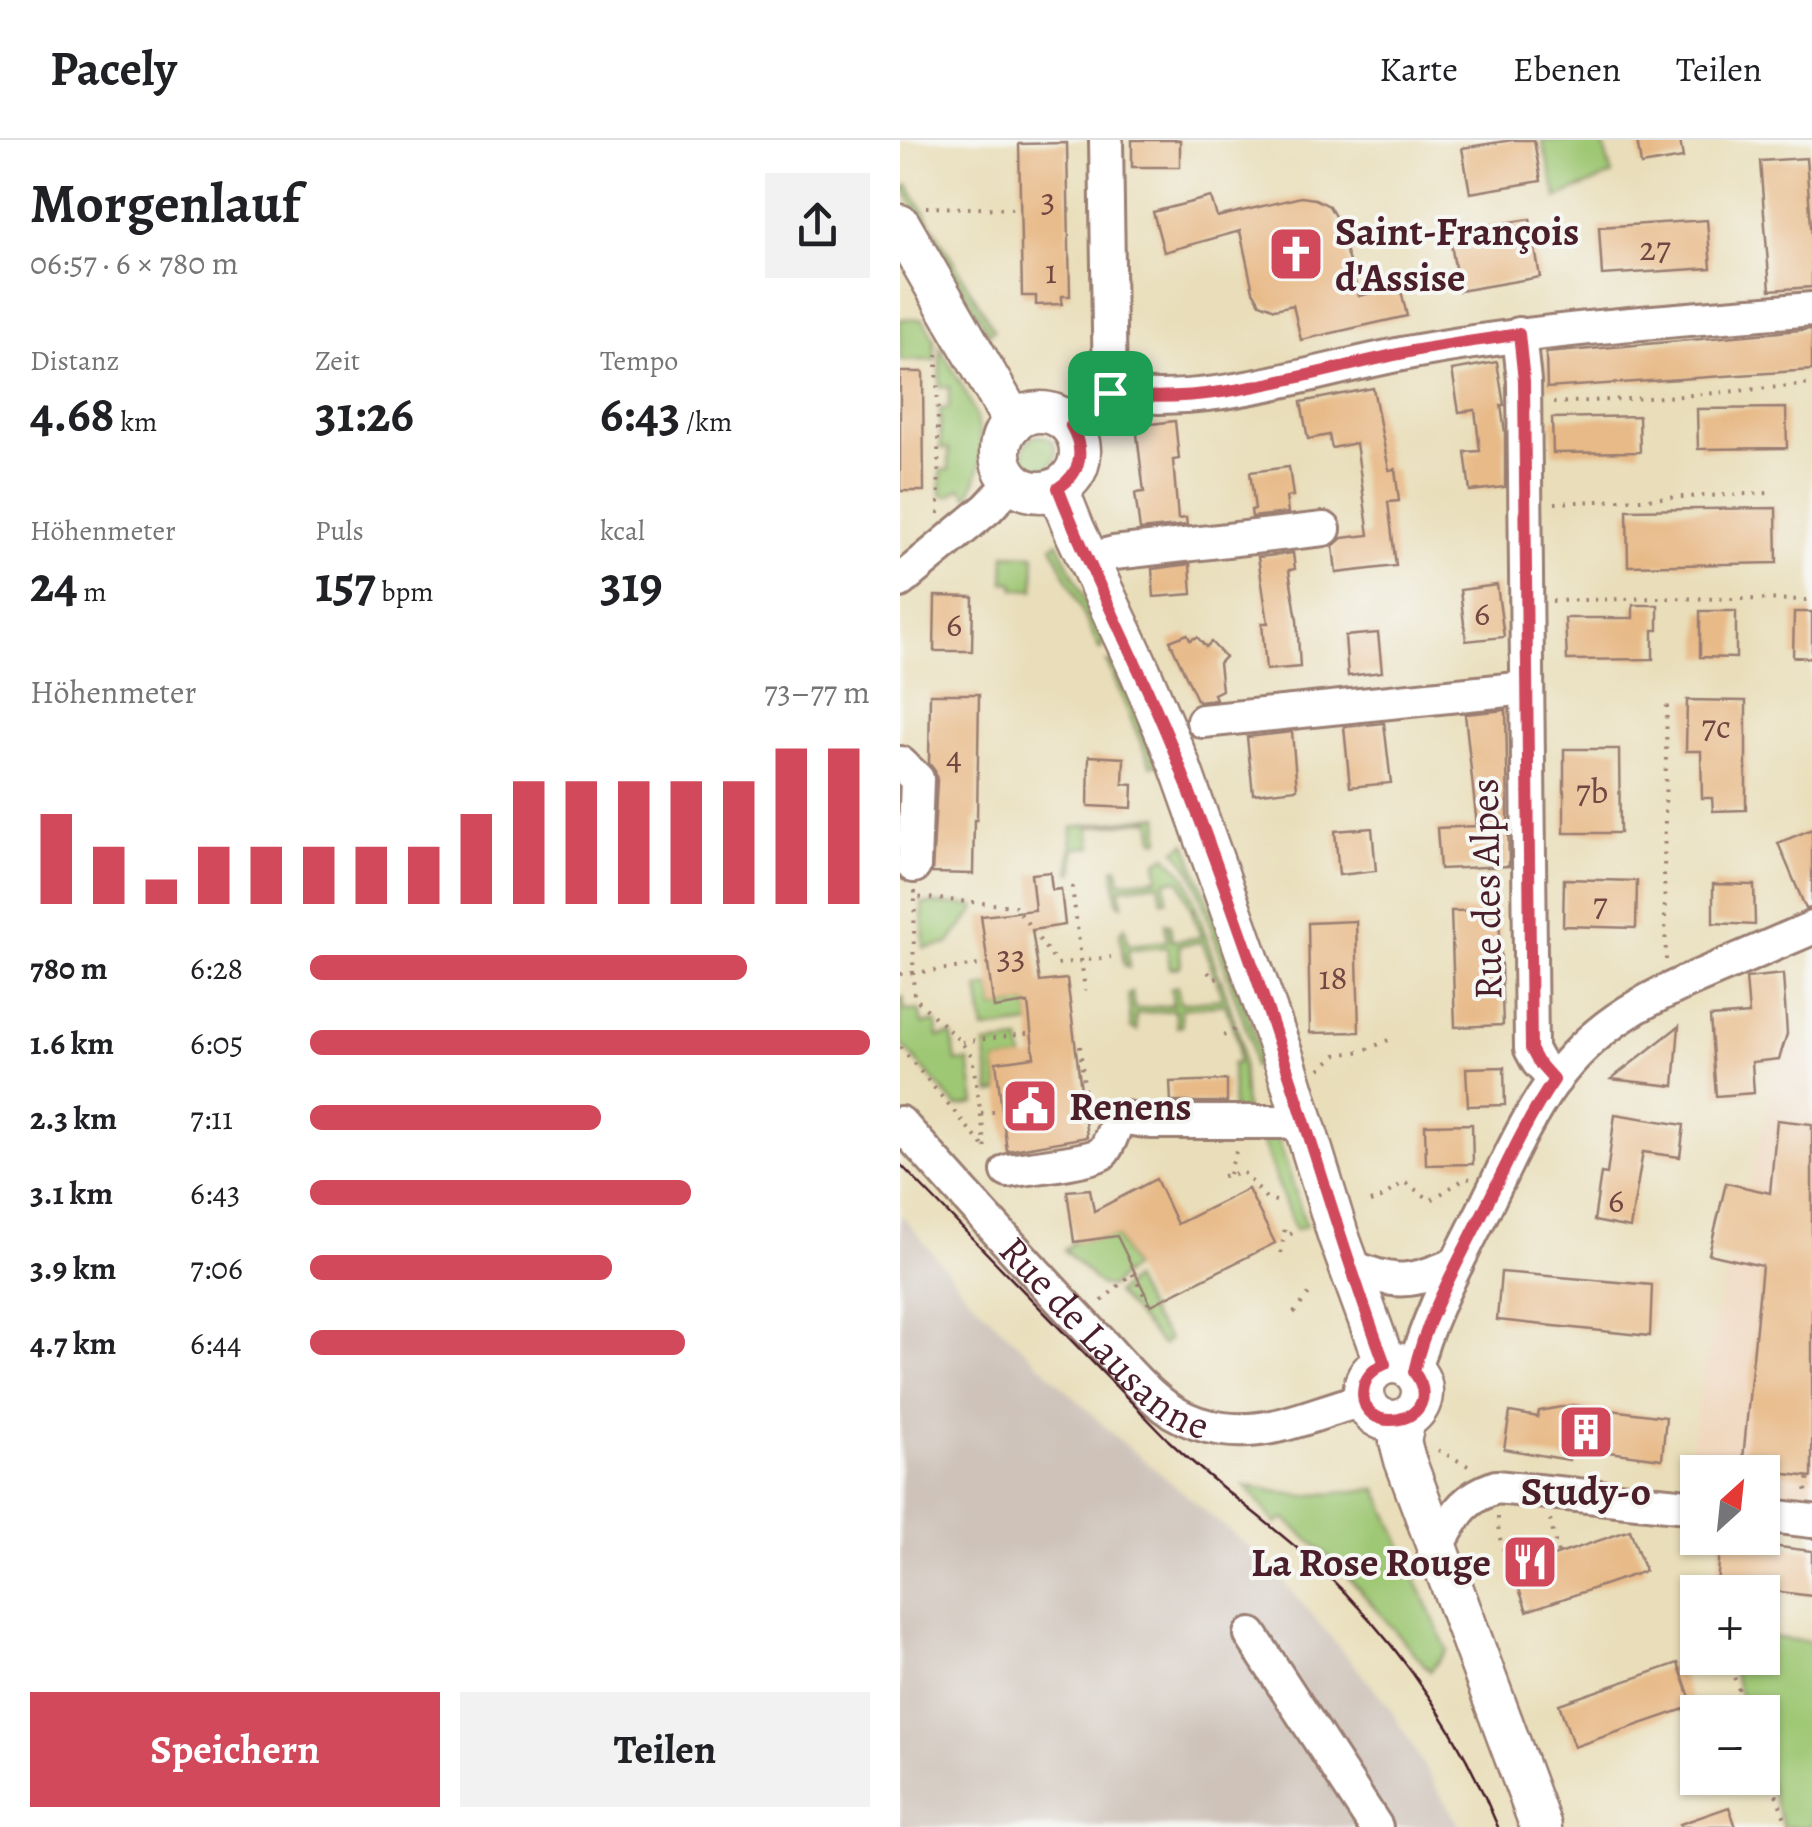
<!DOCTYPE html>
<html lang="de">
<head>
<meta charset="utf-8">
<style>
  :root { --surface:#fff; --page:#f2f2f2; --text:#202124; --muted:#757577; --line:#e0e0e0; --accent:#d1495b }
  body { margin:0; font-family:Alegreya,serif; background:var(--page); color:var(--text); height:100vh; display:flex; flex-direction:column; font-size:38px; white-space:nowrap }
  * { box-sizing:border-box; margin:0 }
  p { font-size:32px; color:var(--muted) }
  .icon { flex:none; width:55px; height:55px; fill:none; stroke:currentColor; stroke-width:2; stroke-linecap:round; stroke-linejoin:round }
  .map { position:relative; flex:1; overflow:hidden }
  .drawer { display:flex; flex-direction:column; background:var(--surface); width:900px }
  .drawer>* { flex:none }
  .needle { width:65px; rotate:27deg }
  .buttons { position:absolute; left:780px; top:1315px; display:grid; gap:20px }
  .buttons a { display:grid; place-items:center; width:100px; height:100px; border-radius:0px; background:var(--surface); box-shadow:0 2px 8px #0004; font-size:50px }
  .pin { position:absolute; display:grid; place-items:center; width:85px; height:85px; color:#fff; margin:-42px; border-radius:20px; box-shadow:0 5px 15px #0006 }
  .round { display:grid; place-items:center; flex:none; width:105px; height:105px; border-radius:0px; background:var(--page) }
  .summary { display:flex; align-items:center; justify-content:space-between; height:170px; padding:0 30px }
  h1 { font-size:55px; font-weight:600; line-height:75px }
  .figures { display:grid; grid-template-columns:repeat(3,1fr); gap:15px; height:170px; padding:10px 30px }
  .figures div { display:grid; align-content:center }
  .figures b { font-size:50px; font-weight:600 }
  .figures small { font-size:28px; font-weight:400 }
  .figures p { font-size:28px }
  .chart { height:280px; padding:20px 30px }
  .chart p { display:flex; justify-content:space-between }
  .chart svg { width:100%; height:180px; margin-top:10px; stroke:var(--accent); stroke-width:6 }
  .button { display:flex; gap:20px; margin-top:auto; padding:20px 30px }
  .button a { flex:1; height:115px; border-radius:0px; background:var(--accent); color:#fff; font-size:40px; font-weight:600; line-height:115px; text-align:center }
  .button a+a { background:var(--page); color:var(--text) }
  ul { padding:0 30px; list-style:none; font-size:32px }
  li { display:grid; grid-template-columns:160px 120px 1fr; align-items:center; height:75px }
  li i { height:25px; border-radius:12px; background:var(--accent) }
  header { display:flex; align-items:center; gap:60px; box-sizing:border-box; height:140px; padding:0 50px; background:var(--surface); border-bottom:2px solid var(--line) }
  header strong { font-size:48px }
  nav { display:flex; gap:55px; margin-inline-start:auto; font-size:35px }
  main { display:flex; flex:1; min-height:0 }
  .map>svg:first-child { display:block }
  .built { fill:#f0d6bc }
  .industrial { fill:#cec2b9 }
  .green { fill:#9fc874; stroke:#747450; stroke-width:2.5 }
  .building { fill:#e8ba88 }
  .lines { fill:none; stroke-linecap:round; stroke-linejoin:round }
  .minor-casing { stroke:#9a7e72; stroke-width:38 }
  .major-casing { stroke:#9a7e72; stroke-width:45 }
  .path { stroke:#9a7e72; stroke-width:4; stroke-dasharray:2.5 8; stroke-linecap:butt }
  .minor { stroke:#fff; stroke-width:32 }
  .major { stroke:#fff; stroke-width:40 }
  .tram { stroke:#4a1f2b; stroke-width:2.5 }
  .route-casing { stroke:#fff; stroke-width:20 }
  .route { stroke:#d1495b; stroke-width:12 }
  .labels { text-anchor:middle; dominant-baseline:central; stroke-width:8; stroke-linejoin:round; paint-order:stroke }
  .number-label { font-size:35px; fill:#724642 }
  .poi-label { font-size:40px; font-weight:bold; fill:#4a1f2b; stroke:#f6f6f2; text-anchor:start }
  .street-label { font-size:40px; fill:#4a1f2b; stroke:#f6f6f2 }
</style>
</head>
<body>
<header>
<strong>Pacely</strong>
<nav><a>Karte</a><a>Ebenen</a><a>Teilen</a></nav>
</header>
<main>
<section class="drawer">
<div class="summary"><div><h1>Morgenlauf</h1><p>06:57 · 6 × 780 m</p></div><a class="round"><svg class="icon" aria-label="share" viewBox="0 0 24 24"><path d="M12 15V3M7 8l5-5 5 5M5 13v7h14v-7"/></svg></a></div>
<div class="figures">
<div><p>Distanz</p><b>4.68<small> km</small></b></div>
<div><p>Zeit</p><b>31:26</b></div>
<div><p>Tempo</p><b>6:43<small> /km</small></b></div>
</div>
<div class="figures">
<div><p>Höhenmeter</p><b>24<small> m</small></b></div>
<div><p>Puls</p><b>157<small> bpm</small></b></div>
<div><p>kcal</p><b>319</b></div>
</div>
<div class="chart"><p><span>Höhenmeter</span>73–77 m</p>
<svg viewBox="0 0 160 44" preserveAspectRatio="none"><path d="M5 44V22M15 44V30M25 44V38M35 44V30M45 44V30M55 44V30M65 44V30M75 44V30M85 44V22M95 44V14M105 44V14M115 44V14M125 44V14M135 44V14M145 44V6M155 44V6"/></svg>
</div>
<ul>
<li><b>780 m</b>6:28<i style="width:78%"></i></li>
<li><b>1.6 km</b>6:05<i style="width:100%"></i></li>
<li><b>2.3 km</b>7:11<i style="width:52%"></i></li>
<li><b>3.1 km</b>6:43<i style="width:68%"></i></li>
<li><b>3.9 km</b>7:06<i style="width:54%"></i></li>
<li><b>4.7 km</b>6:44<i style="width:67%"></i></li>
</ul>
<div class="button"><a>Speichern</a><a>Teilen</a></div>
</section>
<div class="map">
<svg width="912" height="1687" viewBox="0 0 912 1687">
  <rect width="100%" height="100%" fill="#f6f6f2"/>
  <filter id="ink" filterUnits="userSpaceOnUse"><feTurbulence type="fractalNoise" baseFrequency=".01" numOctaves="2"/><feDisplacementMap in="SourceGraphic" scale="20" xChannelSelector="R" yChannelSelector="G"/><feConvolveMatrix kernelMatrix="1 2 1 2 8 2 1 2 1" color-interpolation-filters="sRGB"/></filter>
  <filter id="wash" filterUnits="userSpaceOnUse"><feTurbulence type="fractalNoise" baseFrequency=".0048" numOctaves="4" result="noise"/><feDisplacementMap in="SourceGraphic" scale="40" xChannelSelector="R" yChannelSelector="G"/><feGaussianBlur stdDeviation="2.25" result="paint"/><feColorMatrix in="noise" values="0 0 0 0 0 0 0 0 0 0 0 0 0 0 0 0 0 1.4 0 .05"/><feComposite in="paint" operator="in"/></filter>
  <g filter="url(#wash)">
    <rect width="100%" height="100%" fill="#e9deb9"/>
    <!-- built -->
    <path class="built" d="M912,903V1355L863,1350L862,1332H798L797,1343L785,1342L805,1221L882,909Z"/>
    <!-- industrial -->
    <path class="industrial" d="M0,1073L67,1155L216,1297L366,1421L488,1565L560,1687H0Z"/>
    <!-- green -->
    <g class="green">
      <path d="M642,0H702L712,35L657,58Z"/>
      <path d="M8,45L94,190L89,194L3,48Z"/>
      <path d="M0,179H23L34,198L35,220L0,221Z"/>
      <path d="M40,207C68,257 100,300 68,357L61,348L50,356L41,355V330H49V309L41,308L40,269L49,268V247H40Z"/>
      <circle cx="140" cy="312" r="16"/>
      <path d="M158,402L204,500V505L200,510L152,406Z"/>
      <path d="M105,414L135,415L134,450L114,449V443L104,442Z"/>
      <path d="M207,522L216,525L257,624L251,626Z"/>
      <path d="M259,676L260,699L258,701L254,699L251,680L189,687L192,707L175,708L174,733H170L172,687Z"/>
      <path d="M286,703L330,819L364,924L353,927L351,903L292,732L276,710Z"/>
      <path d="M267,716L286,736L296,767L291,769L280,740L265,741L267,760L262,761L259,743L220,748L222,765L217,762L214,728L218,727L220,742L258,738L257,722Z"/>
      <path d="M22,763L75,766V770L48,804L24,808Z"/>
      <path d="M297,770L319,836L315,837L302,802L279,805L281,824L279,827L270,828L267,807L228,810L229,828L224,825L220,793L225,787L228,805L267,801L265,783L270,784L272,801L301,797L292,772Z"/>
      <path d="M321,839L341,901L345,971H333L332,924L338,923V901L325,864L281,869L282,886L277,887L275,870L236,874L237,891L231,888L228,855L232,852L234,869L273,865L271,848L277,846L280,863L322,859L317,841Z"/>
      <path d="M91,846L94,868L128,863L131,884L84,890L78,848Z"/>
      <path d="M3,857L5,871L19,870L22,884L36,882L38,897L52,895L56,922L69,921L75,964L57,967L0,902V858Z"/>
      <path d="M120,901L123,919L96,922L99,952L91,953L85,905Z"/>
      <path d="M357,987L376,996L380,1004L406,1086L395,1090Z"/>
      <path d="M216,1096L232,1127L210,1147L200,1145L164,1110L174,1102Z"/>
      <path d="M232,1139L252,1178L269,1199L262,1205L216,1153Z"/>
      <path d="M346,1346L403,1356L477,1349L547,1510L530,1531L437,1424L384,1378L376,1384Z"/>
      <path d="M863,1496L912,1502V1687H883L863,1623L862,1572H846L828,1518H862Z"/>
    </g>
    <g id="blocks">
      <!-- building -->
      <g class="building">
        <rect x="232" y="0" width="48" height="27"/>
        <path d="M612,0H634L641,41L570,53L562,8Z"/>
        <path d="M737,0H780L783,18L741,25Z"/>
        <path d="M167,3L170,156H162V164L136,165V156H122L119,4Z"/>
        <path d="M906,18L912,99V147L870,150L860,21Z"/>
        <path d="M311,57L317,77L401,57L415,59L429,66L436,78L459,156L500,146L507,176L401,200L393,165L375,169L360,163L353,151L340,91L264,112L253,72Z"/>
        <path d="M630,79L640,137L559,151L549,92Z"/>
        <path d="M807,80L811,128L702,135L699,87Z"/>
        <path d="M912,189V230L647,248L646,213Z"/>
        <path d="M597,222L604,265H601L605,293V347L570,351L565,312L580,311L575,270L559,272L552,230Z"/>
        <path d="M0,232H23L24,351H0Z"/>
        <path d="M473,248L489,330L495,329L499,361L488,362L496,426L436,433L433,406L442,398L469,395L456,303L432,308L429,295L408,299L401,262Z"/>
        <path d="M886,268L887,308L798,309L797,269Z"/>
        <path d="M739,276L740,312L653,313L652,278Z"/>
        <path d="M275,281L279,319L273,320L278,379L286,378L287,385L240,390L235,353L244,352L236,286Z"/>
        <path d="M389,327L393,356L386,357L388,373L352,377L351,370L355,369L350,332Z"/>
        <path d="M876,368L877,423L728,426L727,370Z"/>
        <path d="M393,413L395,429L389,430L397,480L400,527L366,530L362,483H368L358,417Z"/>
        <path d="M290,424L292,454L254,457L252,429Z"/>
        <path d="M597,445L604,497L566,501L560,450Z"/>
        <path d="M35,456L73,457L72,511H34Z"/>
        <path d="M733,465H758V490H753V519L667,520L665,478H733Z"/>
        <path d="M800,471H836V518L800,517Z"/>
        <path d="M894,472H912V518L893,517Z"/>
        <path d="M478,493L482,532L448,536L445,496Z"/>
        <path d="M287,494L290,500L297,497L306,507L311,502L325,517L319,523L322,550L314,554L316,560L298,562L270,501Z"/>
        <path d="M30,554H79L77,680H74L73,734L32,733L37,640L35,631L29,623Z"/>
        <path d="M787,560L846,561V670L813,671L812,658H802L801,611H786Z"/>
        <path d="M606,570L609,726L540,729L537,688L577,686L565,574Z"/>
        <path d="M484,583L491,643L450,647L444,587Z"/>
        <path d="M392,592L397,649L353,654L347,597Z"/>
        <path d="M664,609H719L720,693H664Z"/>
        <path d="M189,616L224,618L223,644L233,645L232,668L188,666Z"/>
        <path d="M472,688L476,731L439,735L435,691Z"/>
        <path d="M912,689V768L906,769L878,703Z"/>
        <path d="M150,732L152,750L161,749L165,785L132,790L140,842L167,839L187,997L107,1011L96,922L134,917L128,863L94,868L81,776L135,770L131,734Z"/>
        <path d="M664,739L737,741L736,788L663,786Z"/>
        <path d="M813,744L854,745L855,785L813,783Z"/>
        <path d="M599,770L603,885L555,887L551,771Z"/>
        <path d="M456,781L459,892L410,893L408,783Z"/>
        <path d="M883,834L887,894L879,919L852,922L854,953L816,956L810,877L849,874L846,838Z"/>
        <path d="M779,886L774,946L711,939Z"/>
        <path d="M604,927L605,965L568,966L566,928Z"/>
        <path d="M327,940V962H271L270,942Z"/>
        <path d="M715,974L784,985L780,1017L743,1012L730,1088L694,1081L701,1033L707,1034Z"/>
        <path d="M877,980L912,984V1337L842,1329L862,1126L809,1114L826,1043L870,1053Z"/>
        <path d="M572,984L573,1024L526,1025L525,985Z"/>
        <path d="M256,1039L277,1084L348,1049L375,1103L251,1165L217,1096L174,1102L167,1051L190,1049L194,1071Z"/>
        <path d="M601,1132L752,1145L750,1196L597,1180Z"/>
        <path d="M672,1265L766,1277L762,1319L670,1307L669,1320L604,1309L610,1272L638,1277L639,1271Z"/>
        <path d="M730,1390L745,1431L627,1471L612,1430Z"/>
        <path d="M821,1400L912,1411V1456L817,1444Z"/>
        <path d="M778,1523L793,1566L674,1607L659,1564Z"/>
        <path d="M829,1667L836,1687H781L780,1684Z"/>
      </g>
    </g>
  </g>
  <g filter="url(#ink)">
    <use href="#blocks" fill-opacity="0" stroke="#9a7e72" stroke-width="2.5"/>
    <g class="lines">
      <!-- minor casing -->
      <g class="minor-casing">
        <g id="minor">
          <path d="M619,194L624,241L631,909L638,922L655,940"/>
          <path d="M210,253C311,270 419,228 518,211C648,188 780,180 912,169"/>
          <path d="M171,286L210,253L206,0"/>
          <path d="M189,419L214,413L424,389"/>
          <path d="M0,441L88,368L112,342"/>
          <path d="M303,581L627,548"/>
          <path d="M0,623L17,639L14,726"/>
          <path id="s1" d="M0,983C63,1053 126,1124 191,1192C217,1219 242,1252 273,1272C288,1281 306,1287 323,1289C374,1296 417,1271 464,1260"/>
          <path d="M108,1031C126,1028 191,1021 202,1013C208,1008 216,984 219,977L252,982H404"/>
          <path d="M449,1125C494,1146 513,1143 557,1123"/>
          <path d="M514,1232C526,1180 556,1125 580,1077C603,1032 623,983 653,942C698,880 752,856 821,827C851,814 882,801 912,788"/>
          <path d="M862,1375L912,1381"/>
          <path d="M536,1409C555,1377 559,1360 596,1347L798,1367"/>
          <path d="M351,1495L476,1687"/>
        </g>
      </g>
      <!-- major casing -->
      <g class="major-casing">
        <g id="major">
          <path d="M0,85L113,281"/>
          <circle cx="140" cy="312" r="40"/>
          <path d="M158,349L174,389L240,531L279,624L386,925L438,1095L485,1224"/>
          <circle cx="493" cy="1252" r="29"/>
          <path d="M505,1279L500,1301L505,1320L641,1687"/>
        </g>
      </g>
      <!-- path -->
      <g class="path">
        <path d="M26,67L120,69"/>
        <path d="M168,70L174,71"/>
        <path d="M37,214L39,374"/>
        <path d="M653,263L782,256L912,244"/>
        <path d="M655,363L869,353"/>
        <path d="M652,461L758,458L912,460"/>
        <path d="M172,746L185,851"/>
        <path d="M15,751V757L115,766L157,824L211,817"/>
        <path d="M766,820L764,733L767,558"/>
        <path d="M88,824L13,833L14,857L61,902L72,916L86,1009L90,1013"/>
        <path d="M308,832L314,839L320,837"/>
        <path d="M0,834L13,833L15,757"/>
        <path d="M323,896L341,886"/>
        <path d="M62,902L132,893"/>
        <path d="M180,906L186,965"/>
        <path d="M0,907L84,1007"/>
        <path d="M420,929L436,915L463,911L491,899"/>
        <path d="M81,973L102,971"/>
        <path d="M329,1034L336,1011"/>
        <path d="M323,1036L343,1032L366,1058L379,1062"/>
        <path d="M470,1062L481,1058L504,1042L531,1060L566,1038L570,1039"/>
        <path d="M390,1094L400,1091"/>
        <path d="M381,1113L386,1082"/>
        <path d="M202,1161L232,1133L250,1166"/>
        <path d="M394,1173L410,1153"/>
        <path d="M538,1310L570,1327"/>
        <path d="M906,1351L909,1336"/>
        <path d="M598,1377C598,1395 601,1410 613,1424"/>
        <path d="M650,1380L658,1414"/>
        <path d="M827,1518L847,1572"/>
        <path d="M862,1615L888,1687"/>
      </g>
      <!-- minor -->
      <use href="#minor" class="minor"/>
      <!-- major -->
      <use href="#major" class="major"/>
      <!-- tram -->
      <path class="tram" d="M0,1024L268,1300C316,1346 372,1384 421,1429C498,1502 558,1589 598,1687"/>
    </g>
  </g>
  <g class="lines" filter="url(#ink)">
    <!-- route casing -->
    <g class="route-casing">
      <path id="route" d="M619,194L624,241L631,909L638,922L654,940C625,982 604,1030 581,1076C557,1124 525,1180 514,1232C552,1284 453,1301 464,1246C467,1235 475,1228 485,1224C448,1126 420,1027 387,928C354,827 318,726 280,627C244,532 194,443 158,348C182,333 185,310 171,286L210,253C306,269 418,230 513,211C548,204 584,200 619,194Z"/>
    </g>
    <!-- route -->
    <use href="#route" class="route"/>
  </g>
  <!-- icons -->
  <defs>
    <g id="church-square" transform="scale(2.875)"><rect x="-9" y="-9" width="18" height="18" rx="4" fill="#d1495b" stroke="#f6f6f2"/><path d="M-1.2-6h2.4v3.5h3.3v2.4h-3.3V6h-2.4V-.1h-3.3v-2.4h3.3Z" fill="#fff"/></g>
    <g id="civic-square" transform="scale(2.875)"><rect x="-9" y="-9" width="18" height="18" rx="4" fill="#d1495b" stroke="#f6f6f2"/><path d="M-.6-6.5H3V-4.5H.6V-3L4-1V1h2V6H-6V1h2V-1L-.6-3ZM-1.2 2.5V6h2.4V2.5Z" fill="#fff"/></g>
    <g id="building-square" transform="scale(2.875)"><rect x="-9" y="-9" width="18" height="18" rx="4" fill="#d1495b" stroke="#f6f6f2"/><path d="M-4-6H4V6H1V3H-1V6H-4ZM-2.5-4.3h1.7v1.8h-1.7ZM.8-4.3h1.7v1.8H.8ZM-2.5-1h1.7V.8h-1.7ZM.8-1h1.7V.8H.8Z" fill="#fff"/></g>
    <g id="restaurant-square" transform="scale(2.875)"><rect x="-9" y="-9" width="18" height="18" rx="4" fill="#d1495b" stroke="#f6f6f2"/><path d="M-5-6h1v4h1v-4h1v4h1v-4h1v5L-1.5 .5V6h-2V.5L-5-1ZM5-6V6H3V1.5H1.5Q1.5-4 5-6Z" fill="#fff"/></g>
  </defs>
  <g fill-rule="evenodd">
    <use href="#church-square" x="396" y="114"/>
    <use href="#civic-square" x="130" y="966"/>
    <use href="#building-square" x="686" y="1292"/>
    <use href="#restaurant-square" x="630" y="1422"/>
  </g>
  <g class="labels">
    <!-- number labels -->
    <g class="number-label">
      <text x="148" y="59">3</text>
      <text x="755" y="108">27</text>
      <text x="151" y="131">1</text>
      <text x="582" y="473">6</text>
      <text x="54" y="484">6</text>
      <text x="816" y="586">7c</text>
      <text x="54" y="617">4</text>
      <text x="692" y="651">7b</text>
      <text x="700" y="764">7</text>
      <text x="111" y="816">33</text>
      <text x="433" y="837">18</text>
      <text x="716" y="1060">6</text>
    </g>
    <!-- poi labels -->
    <g class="poi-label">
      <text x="435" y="91">Saint-François<tspan x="435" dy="46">d'Assise</tspan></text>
      <text x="169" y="966">Renens</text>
      <text x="686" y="1351" text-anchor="middle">Study-o</text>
      <text x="591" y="1422" text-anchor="end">La Rose Rouge</text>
    </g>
    <!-- street labels -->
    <g class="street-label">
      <text transform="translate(586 749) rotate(-91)">Rue des Alpes</text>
      <text stroke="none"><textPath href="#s1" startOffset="298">Rue de Lausanne</textPath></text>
    </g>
  </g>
</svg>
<div class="buttons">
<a><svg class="needle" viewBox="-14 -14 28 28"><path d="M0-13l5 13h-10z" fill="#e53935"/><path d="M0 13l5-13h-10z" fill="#757577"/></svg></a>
<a>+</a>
<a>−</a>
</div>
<div class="pin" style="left:210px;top:253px;background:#1e9e55"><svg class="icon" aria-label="arrive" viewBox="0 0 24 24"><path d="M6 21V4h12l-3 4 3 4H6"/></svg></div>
</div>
</main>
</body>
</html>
